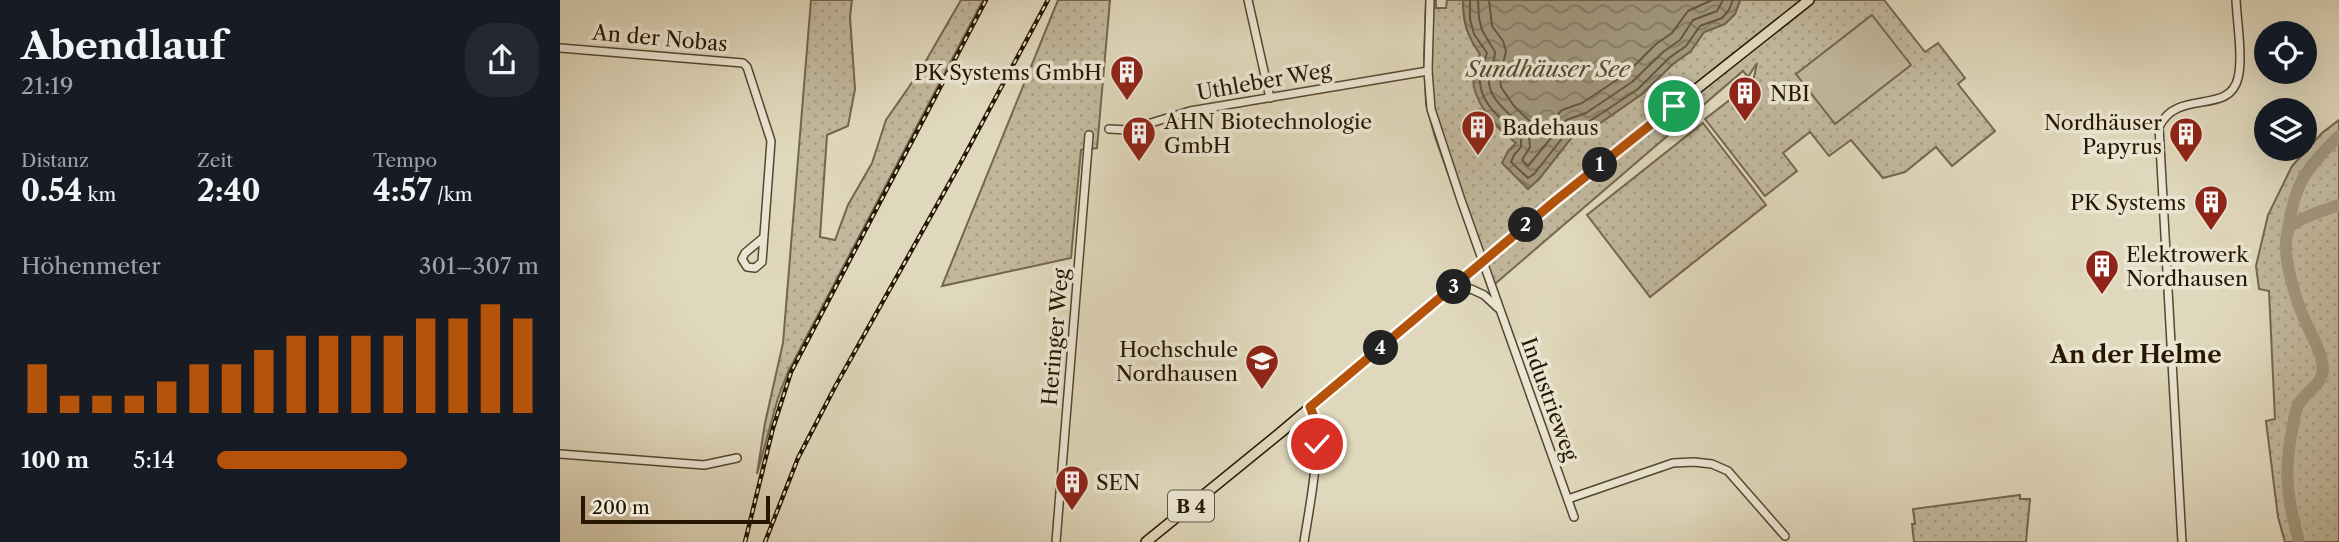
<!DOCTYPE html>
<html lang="de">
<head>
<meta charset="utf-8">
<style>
  :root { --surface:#171b24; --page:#242831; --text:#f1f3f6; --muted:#9ea1a6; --accent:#b45309 }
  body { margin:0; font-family:"Libre Caslon Text",serif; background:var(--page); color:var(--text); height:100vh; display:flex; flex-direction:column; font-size:26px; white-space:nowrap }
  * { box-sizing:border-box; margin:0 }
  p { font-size:23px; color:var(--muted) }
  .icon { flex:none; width:38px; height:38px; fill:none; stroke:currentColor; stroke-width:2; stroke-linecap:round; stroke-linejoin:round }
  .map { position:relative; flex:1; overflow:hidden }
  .sheet { display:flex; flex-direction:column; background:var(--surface); width:560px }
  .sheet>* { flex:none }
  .buttons { position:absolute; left:1694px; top:21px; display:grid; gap:14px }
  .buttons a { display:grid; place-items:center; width:63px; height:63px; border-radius:50%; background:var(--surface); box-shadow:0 7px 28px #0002; font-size:35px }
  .scale { position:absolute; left:21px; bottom:18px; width:189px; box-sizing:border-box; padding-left:7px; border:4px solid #271601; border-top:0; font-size:19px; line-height:24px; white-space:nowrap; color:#271601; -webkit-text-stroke:5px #ebe6d3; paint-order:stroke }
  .pin { position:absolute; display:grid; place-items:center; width:60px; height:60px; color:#fff; margin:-30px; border:4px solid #fff; border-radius:50%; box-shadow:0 2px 7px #0007 }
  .km { position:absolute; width:35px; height:35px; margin:-18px; border-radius:50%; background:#222; color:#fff; font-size:19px; line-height:35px; text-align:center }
  .round { display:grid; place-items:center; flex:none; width:74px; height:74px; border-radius:28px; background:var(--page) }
  .summary { display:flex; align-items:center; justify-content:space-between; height:119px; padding:0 21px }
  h1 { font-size:38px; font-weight:800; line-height:52px }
  .figures { display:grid; grid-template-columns:repeat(3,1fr); gap:10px; height:119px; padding:7px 21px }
  .figures div { display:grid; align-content:center }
  .figures b { font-size:30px; font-weight:800 }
  .figures small { font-size:19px; font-weight:400 }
  .figures p { font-size:19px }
  .chart { height:196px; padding:14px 21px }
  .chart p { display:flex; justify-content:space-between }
  .chart svg { width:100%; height:126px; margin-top:7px; stroke:var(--accent); stroke-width:6 }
  ul { padding:0 21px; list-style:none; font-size:23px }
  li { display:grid; grid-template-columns:112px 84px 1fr; align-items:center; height:52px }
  li i { height:18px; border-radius:9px; background:var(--accent) }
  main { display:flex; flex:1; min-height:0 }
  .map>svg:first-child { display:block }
  .green { fill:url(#green-dots); stroke:#74664e; stroke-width:2 }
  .pitch { fill:#c1b79c; stroke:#74664e; stroke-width:2 }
  .water { fill:url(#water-waves); stroke:#70634b; stroke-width:2 }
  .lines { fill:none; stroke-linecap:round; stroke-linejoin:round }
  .shore { stroke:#64563e; stroke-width:2 }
  .river { stroke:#a1967c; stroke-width:12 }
  .minor-casing { stroke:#554630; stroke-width:10 }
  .major-casing { stroke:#271601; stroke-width:12 }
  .minor { stroke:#ebe6d3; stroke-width:7 }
  .major { stroke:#e0d8bc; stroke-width:9 }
  .rail-casing { stroke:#271601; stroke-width:4.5 }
  .rail { stroke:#ebe6d3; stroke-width:2; stroke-dasharray:5; stroke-linecap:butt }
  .route-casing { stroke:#fff; stroke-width:14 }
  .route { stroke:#b45309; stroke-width:9 }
  .labels { text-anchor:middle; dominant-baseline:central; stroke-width:7; stroke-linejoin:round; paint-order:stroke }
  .shield { fill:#ebe6d3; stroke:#625440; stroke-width:2 }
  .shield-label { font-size:19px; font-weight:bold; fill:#271601 }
  .street-label { font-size:21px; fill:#271601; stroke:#ebe6d3 }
  .poi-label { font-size:21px; fill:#271601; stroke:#ebe6d3; text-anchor:start }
  .water-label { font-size:23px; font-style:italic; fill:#584932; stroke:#ebe6d3 }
  .quarter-label { font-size:24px; font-weight:bold; fill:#271601; stroke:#ebe6d3 }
</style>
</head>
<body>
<main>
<section class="sheet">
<div class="summary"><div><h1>Abendlauf</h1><p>21:19</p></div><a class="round"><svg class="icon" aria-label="share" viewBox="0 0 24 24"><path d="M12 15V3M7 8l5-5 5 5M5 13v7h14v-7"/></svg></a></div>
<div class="figures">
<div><p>Distanz</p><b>0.54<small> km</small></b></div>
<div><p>Zeit</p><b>2:40</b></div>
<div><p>Tempo</p><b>4:57<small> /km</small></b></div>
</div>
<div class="chart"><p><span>Höhenmeter</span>301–307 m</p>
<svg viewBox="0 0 160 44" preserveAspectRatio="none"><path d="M5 44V27M15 44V38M25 44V38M35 44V38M45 44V33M55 44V27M65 44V27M75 44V22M85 44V17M95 44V17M105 44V17M115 44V17M125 44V11M135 44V11M145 44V6M155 44V11"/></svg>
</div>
<ul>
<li><b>100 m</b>5:14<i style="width:59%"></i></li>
</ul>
</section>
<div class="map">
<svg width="1779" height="542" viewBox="0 0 1779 542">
  <defs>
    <pattern id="green-dots" width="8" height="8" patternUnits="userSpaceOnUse" patternTransform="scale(1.75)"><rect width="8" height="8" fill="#c1b79c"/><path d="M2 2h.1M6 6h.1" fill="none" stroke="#a69d85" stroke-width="1.8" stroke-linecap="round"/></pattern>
    <pattern id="water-waves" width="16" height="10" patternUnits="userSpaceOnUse" patternTransform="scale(1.75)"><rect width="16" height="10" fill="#a1967c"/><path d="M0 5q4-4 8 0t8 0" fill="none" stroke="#837963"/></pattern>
  </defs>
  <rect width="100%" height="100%" fill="#e0d8bc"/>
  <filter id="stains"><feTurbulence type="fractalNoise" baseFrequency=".00286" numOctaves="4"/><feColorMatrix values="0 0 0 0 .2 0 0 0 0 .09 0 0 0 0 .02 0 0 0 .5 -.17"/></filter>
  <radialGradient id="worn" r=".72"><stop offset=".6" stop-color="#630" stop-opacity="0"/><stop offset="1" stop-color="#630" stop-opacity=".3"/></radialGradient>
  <!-- green -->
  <g class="green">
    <path d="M251,0H292L290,17L295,89L288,126L267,135L260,237L275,240L288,205L312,163L326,120L360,71L401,0H423L228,372L218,398L197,474L205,423L223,343Z"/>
    <path d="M498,0H550L537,148L521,150L511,258L382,286Z"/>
    <path d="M866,0H876V8H886L887,0H903C903,22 907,36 920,54L913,74L934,124L956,143L979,179L1016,132L1033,128L1082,94L1113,64L1131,51L1144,32L1165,24L1175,14L1180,0H1324L1365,52L1378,43L1405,78L1398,84L1435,131L1392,166L1376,147L1345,172L1323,178L1291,140L1269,156L1250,132L1223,153L1237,171L1205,196L1145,119L1193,82L1197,63L1188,77L1183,71L929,289L875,137L866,104L864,57Z"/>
    <path d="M1779,120V542H1725L1718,517L1706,421L1715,419L1709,291L1699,289L1696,266L1708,215L1732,166L1762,133Z"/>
    <path d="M1143,123L1206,205L1090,297L1027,215Z"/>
    <path d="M1460,495V499H1470L1466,542H1354L1352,524H1355L1353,509Z"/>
  </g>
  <!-- pitch -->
  <path class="pitch" d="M1312,15L1351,65L1275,124L1236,74Z"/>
  <!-- water -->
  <path class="water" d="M903,0H1180L1175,14L1165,24L1144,32L1131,51L1113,64L1082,94L1033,128L1016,132L979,179L968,189L942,163L948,151L956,143C936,125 912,104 913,75C914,68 918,60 920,54C907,36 903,22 903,0Z"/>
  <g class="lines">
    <!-- shore -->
    <g class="shore">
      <path d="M910,0V19L914,34L927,53C925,60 921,67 920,75C917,103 944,121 961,139V147L954,155L951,162L968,178L974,174L1011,127L1030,121L1078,89L1109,58L1126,46L1140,26L1162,18L1169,10L1173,0"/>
      <path d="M918,0L919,18L922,30L935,52C935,60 931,67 929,75C925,102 957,116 969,136L970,147L962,160L968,166L1006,120L1026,113L1072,82L1103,52L1120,40L1133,20L1157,11L1163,0"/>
      <path d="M929,0L932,26L943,41L946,51L940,77L941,87L954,106L981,132L1002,110L1022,103L1066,74L1096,44L1112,33L1128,11L1152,0"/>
    </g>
    <!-- river -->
    <g class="river">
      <path d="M1728,229C1735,183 1746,168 1779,136"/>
      <path d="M1739,542C1728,500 1723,475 1732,431C1734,423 1734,413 1738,405C1744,393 1762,385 1763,370C1763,355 1753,338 1747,325C1737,303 1720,254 1728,231C1731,220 1768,209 1779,205"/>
    </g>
    <!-- minor casing -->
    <g class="minor-casing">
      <g id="minor">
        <path d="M688,0L710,98"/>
        <path d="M870,0L868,71L871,109L901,200L1014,517"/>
        <path d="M0,48L183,63L187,67L211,141L202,262L195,268L187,267L182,259L185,253L203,238"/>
        <path d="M549,129L568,130L630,111L868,71"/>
        <path d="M885,297L911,289L924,295L938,308"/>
        <path d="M732,423L747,425L757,436"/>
        <path d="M0,454L144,465L177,458"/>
        <path d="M1008,499L1113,463L1134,462L1152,464L1168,471L1225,536"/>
        <path d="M496,542L529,135"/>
        <path d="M744,542C749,508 765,436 750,407"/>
        <path d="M1622,542L1599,127C1617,88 1669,116 1678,78C1683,58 1677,21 1676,0"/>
      </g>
    </g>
    <!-- major casing -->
    <g class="major-casing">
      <path id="major" d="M586,542L720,433L995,201L1249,0"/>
    </g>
    <!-- minor -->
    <use href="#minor" class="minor"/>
    <!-- major -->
    <use href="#major" class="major"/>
    <!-- rail casing -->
    <g class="rail-casing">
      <g id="rail">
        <path d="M185,542L213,428L231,372L426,0"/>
        <path d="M205,542L238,458L276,385L400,164L488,0"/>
      </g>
    </g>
    <!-- rail -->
    <use href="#rail" class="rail"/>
  </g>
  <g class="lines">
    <!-- route casing -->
    <g class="route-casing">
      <path id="route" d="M757,444L756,422L750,407L995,201L1114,106"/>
    </g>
    <!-- route -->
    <use href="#route" class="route"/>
  </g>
  <!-- icons -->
  <defs>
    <g id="building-pin" transform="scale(1.75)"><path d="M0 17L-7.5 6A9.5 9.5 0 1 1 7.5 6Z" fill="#8f2418" stroke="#ebe6d3"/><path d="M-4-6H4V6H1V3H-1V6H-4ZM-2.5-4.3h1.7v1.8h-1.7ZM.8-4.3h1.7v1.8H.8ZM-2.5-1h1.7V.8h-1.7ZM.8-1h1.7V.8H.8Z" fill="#fff"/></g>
    <g id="university-pin" transform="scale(1.75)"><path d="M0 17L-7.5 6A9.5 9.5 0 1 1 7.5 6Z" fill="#8f2418" stroke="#ebe6d3"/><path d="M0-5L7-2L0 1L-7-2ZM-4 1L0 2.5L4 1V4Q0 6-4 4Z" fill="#fff"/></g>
  </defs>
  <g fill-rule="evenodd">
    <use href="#building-pin" x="567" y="72"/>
    <use href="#building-pin" x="1185" y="93"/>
    <use href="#building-pin" x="918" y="127"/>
    <use href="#building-pin" x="579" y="133"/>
    <use href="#building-pin" x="1626" y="134"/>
    <use href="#building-pin" x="1651" y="202"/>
    <use href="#building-pin" x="1542" y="266"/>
    <use href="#university-pin" x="702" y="361"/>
    <use href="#building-pin" x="512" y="482"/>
  </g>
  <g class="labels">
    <!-- shield labels -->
    <rect class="shield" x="608" y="490.5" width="46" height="31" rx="5"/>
    <g class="shield-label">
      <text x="631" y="506">B 4</text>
    </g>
    <!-- street labels -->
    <g class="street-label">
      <text transform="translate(100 38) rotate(5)">An der Nobas</text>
      <text transform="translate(704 81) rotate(-10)">Uthleber Weg</text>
      <text transform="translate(495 337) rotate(-85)">Heringer Weg</text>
      <text transform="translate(990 399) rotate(70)">Industrieweg</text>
    </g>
    <!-- poi labels -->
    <g class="poi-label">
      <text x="542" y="72" text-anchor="end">PK Systems GmbH</text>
      <text x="1210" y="93">NBI</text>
      <text x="604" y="121">AHN Biotechnologie<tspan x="604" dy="24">GmbH</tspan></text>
      <text x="1602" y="122" text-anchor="end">Nordhäuser<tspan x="1602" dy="24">Papyrus</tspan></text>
      <text x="942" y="127">Badehaus</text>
      <text x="1626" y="202" text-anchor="end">PK Systems</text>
      <text x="1566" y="254">Elektrowerk<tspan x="1566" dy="24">Nordhausen</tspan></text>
      <text x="678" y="349" text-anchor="end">Hochschule<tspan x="678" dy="24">Nordhausen</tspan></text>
      <text x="536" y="482">SEN</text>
    </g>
    <!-- water labels -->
    <g class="water-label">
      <text x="988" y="69">Sundhäuser See</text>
    </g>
    <!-- quarter labels -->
    <g class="quarter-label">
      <text x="1576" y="354">An der Helme</text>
    </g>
  </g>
  <rect width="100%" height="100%" filter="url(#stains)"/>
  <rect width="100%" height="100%" fill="url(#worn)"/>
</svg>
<div class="buttons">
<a><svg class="icon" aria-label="locate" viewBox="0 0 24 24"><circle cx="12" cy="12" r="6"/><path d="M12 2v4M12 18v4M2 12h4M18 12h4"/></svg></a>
<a><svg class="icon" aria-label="layers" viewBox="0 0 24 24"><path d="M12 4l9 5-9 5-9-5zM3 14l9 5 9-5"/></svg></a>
</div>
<div class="scale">200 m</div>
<div class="pin" style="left:1114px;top:106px;background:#1e9e55"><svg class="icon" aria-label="arrive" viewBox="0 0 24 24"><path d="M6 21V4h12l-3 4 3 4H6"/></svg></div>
<div class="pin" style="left:757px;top:444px;background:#d93025"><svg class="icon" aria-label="check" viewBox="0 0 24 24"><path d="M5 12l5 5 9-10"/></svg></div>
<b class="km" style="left:1040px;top:165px">1</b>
<b class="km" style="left:966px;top:225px">2</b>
<b class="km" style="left:894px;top:287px">3</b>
<b class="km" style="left:821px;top:348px">4</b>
</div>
</main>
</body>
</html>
